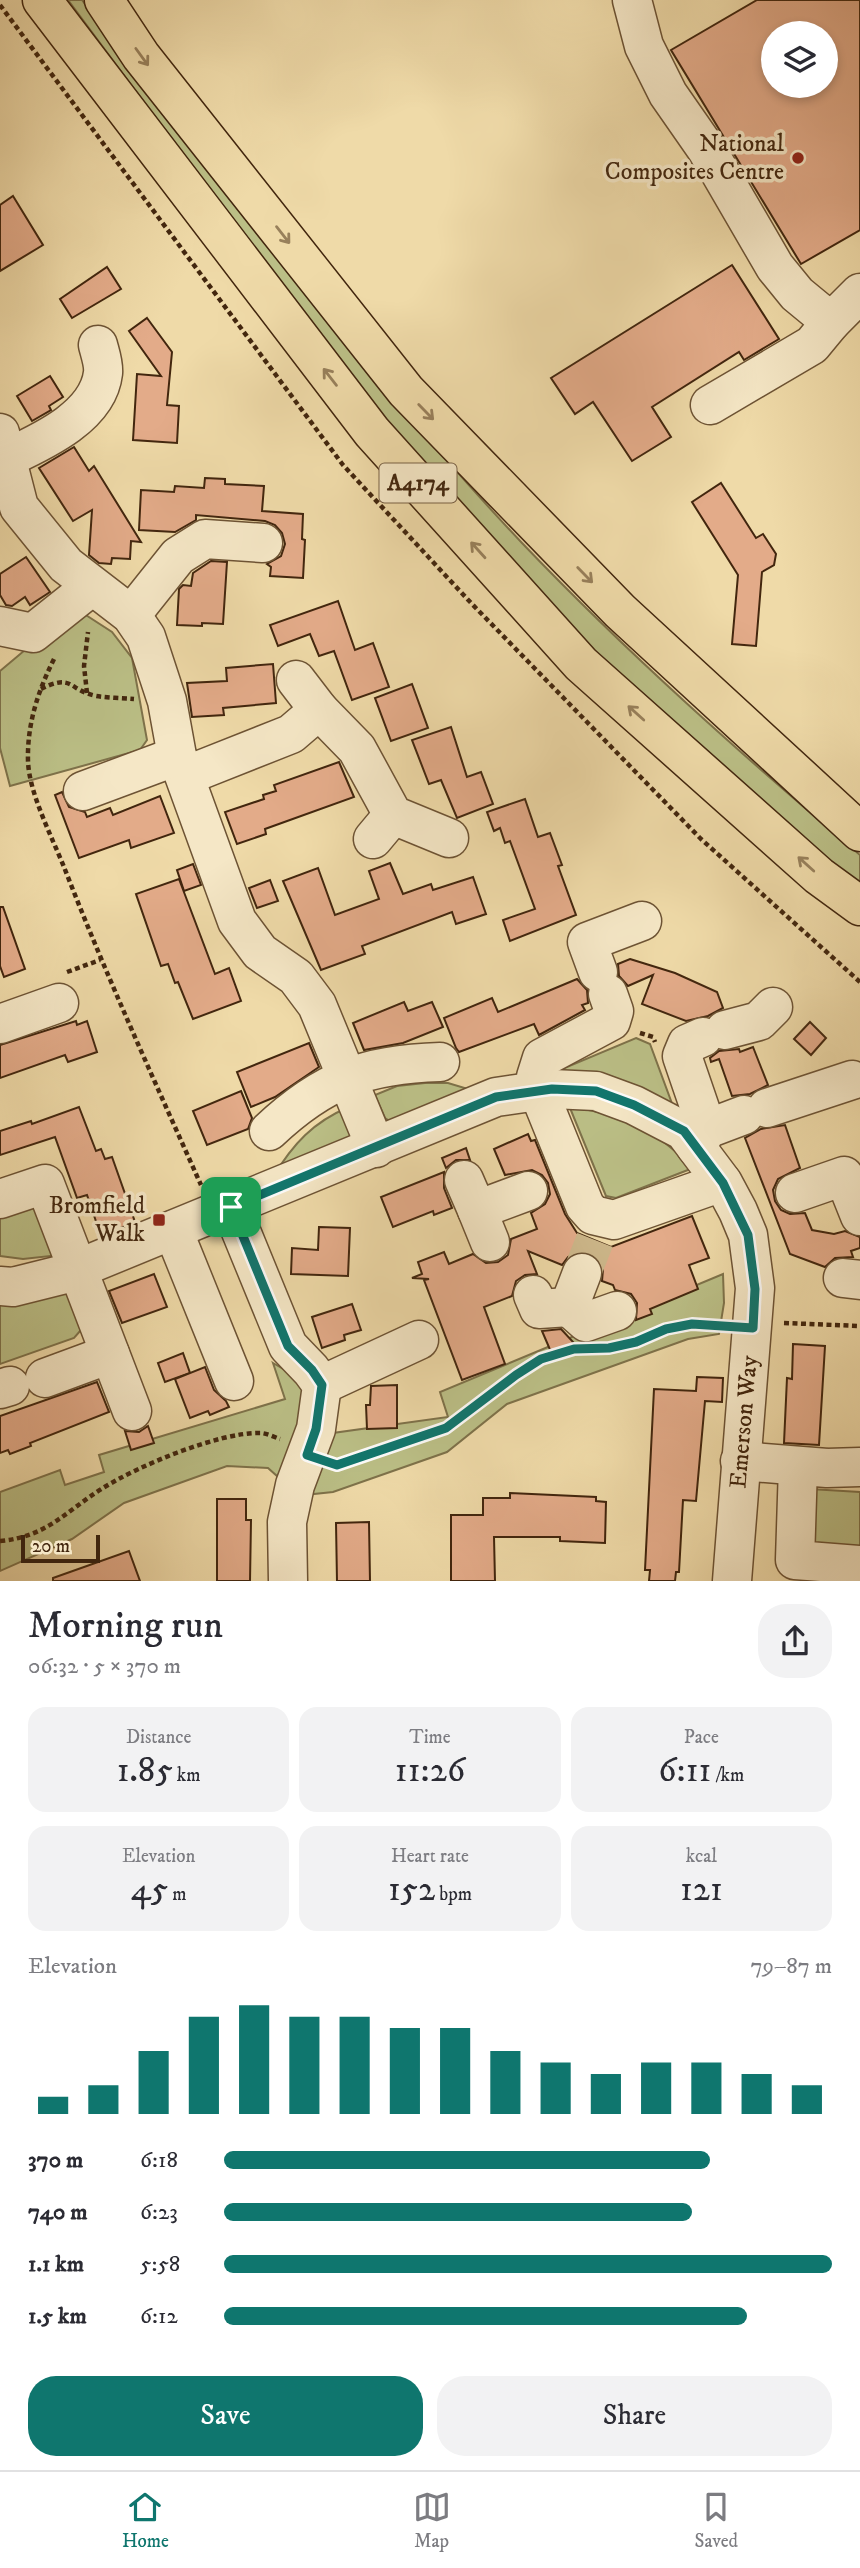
<!DOCTYPE html>
<html lang="en">
<head>
<meta charset="utf-8">
<style>
  :root { --surface:#fff; --page:#f2f2f3; --text:#2b2b33; --muted:#7c7c81; --line:#e1e1e2; --accent:#0f766e }
  body { margin:0; font-family:"IM FELL DW Pica",serif; background:var(--page); color:var(--text); height:100vh; display:flex; flex-direction:column; font-size:26px; white-space:nowrap }
  * { box-sizing:border-box; margin:0 }
  p { font-size:23px; color:var(--muted) }
  .icon { flex:none; width:38px; height:38px; fill:none; stroke:currentColor; stroke-width:2; stroke-linecap:round; stroke-linejoin:round }
  .map { position:relative; height:1581px; overflow:hidden }
  .panel { display:flex; flex-direction:column; background:var(--surface); flex:1 }
  .panel>* { flex:none }
  .fabs { position:absolute; left:761px; top:21px; display:grid; gap:14px }
  .fabs a { display:grid; place-items:center; width:77px; height:77px; border-radius:50%; background:var(--surface); box-shadow:0 4px 10px #0003; font-size:35px }
  .scale { position:absolute; left:21px; bottom:18px; width:79px; box-sizing:border-box; padding-left:7px; border:4px solid #42260e; border-top:0; font-size:19px; line-height:24px; white-space:nowrap; color:#42260e; -webkit-text-stroke:5px #f5e7c6; paint-order:stroke }
  .pin { position:absolute; display:grid; place-items:center; width:60px; height:60px; color:#fff; margin:-30px; border-radius:14px; box-shadow:0 4px 10px #0006 }
  .round { display:grid; place-items:center; flex:none; width:74px; height:74px; border-radius:28px; background:var(--page) }
  .overview { display:flex; align-items:center; justify-content:space-between; height:119px; padding:0 28px }
  h1 { font-size:38px; font-weight:600; line-height:52px }
  .metrics { display:grid; grid-template-columns:repeat(3,1fr); gap:10px; height:119px; padding:7px 28px }
  .metrics div { display:grid; align-content:center; border-radius:18px; background:var(--page); text-align:center }
  .metrics b { font-size:35px; font-weight:600 }
  .metrics small { font-size:19px; font-weight:400 }
  .metrics p { font-size:19px }
  .chart { height:196px; padding:14px 28px }
  .chart p { display:flex; justify-content:space-between }
  .chart svg { width:100%; height:126px; margin-top:7px; stroke:var(--accent); stroke-width:6 }
  .primary-button { display:flex; gap:14px; margin-top:auto; padding:14px 28px }
  .primary-button a { flex:1; height:80px; border-radius:28px; background:var(--accent); color:#fff; font-size:28px; font-weight:600; line-height:80px; text-align:center }
  .primary-button a+a { background:var(--page); color:var(--text) }
  ul { padding:0 28px; list-style:none; font-size:23px }
  li { display:grid; grid-template-columns:112px 84px 1fr; align-items:center; height:52px }
  li i { height:18px; border-radius:9px; background:var(--accent) }
  .menu { display:flex; justify-content:space-around; align-items:center; height:98px; border-top:2px solid var(--line); background:var(--surface); font-size:19px; color:var(--muted) }
  .menu a { display:grid; justify-items:center; gap:4px }
  .menu .active { color:var(--accent) }
  .map>svg:first-child { display:block }
  .green { fill:#bbbf86; stroke:#7e724a; stroke-width:2 }
  .building { fill:#e3ab89; stroke:#42260e; stroke-width:2; fill-rule:evenodd }
  .lines { fill:none; stroke-linecap:round; stroke-linejoin:round }
  .minor-tunnel { stroke:#ccb689; stroke-width:38; stroke-dasharray:38 19; stroke-linecap:butt }
  .minor-casing { stroke:#6d5334; stroke-width:41 }
  .highway-casing { stroke:#42260e; stroke-width:41 }
  .path { stroke:#42260e; stroke-width:4.5; stroke-dasharray:5 3.5; stroke-linecap:butt }
  .minor { stroke:#f5e7c6; stroke-width:38 }
  .highway { stroke:#efdaa8; stroke-width:38 }
  .oneway { stroke:#98805b }
  .route-casing { stroke:#fff; stroke-width:14 }
  .route { stroke:#0f766e; stroke-width:9 }
  .poi-dot { fill:#8f2418; stroke:#f5e7c6; stroke-width:2.5 }
  .labels { text-anchor:middle; dominant-baseline:central; stroke-width:7; stroke-linejoin:round; paint-order:stroke }
  .shield { fill:#f5e7c6; stroke:#786045; stroke-width:2 }
  .shield-label { font-size:23px; font-weight:bold; fill:#42260e }
  .poi-label { font-size:24px; fill:#42260e; stroke:#f5e7c6; text-anchor:end }
  .street-label { font-size:24px; fill:#42260e; stroke:#f5e7c6 }
</style>
</head>
<body>
<div class="map">
<svg width="860" height="1581" viewBox="0 0 860 1581">
  <rect width="100%" height="100%" fill="#efdaa8"/>
  <filter id="stains"><feTurbulence type="fractalNoise" baseFrequency=".00286" numOctaves="4"/><feColorMatrix values="0 0 0 0 .2 0 0 0 0 .09 0 0 0 0 .02 0 0 0 .5 -.17"/></filter>
  <radialGradient id="worn" r=".72"><stop offset=".6" stop-color="#630" stop-opacity="0"/><stop offset="1" stop-color="#630" stop-opacity=".3"/></radialGradient>
  <!-- green -->
  <g class="green">
    <path d="M68,0H82C144,84 209,167 274,249C354,350 434,450 522,543C628,654 743,756 860,855V886L632,691L424,466L327,349Z"/>
    <path d="M75,608L112,632L132,658L147,740L140,750L10,786L0,748V671Z"/>
    <path d="M636,1038L650,1044L674,1109L571,1078L562,1069Z"/>
    <path d="M425,1083H448L478,1092L391,1122L385,1118L375,1095L397,1086Z"/>
    <path d="M349,1107L356,1138L273,1177C293,1144 313,1122 349,1107Z"/>
    <path d="M570,1108C619,1111 659,1132 693,1168L616,1198L606,1196Z"/>
    <path d="M35,1201L60,1255L23,1259L0,1256V1213Z"/>
    <path d="M723,1274L724,1303L719,1334L688,1339L507,1404L447,1452L333,1492L304,1495L333,1433L448,1417L440,1392Z"/>
    <path d="M70,1291L81,1330L74,1338L0,1364V1302Z"/>
    <path d="M273,1363L297,1377L307,1389L303,1446L277,1476L268,1468L227,1466L124,1503L72,1539L0,1571V1492L60,1470L65,1485L104,1472L99,1455L285,1399Z"/>
    <path d="M810,1489L860,1492V1552L813,1549Z"/>
  </g>
  <!-- building -->
  <g class="building">
    <path d="M757,0H860V230L801,264L671,50ZM774,33H826V86H774Z"/>
    <path d="M13,196L43,245L0,271V205Z"/>
    <path d="M732,265L779,339L744,360L739,352L652,407L671,437L632,461L593,402L575,414L551,378Z"/>
    <path d="M107,267L121,289L72,318L60,299Z"/>
    <path d="M147,318L172,352L167,405L179,406L177,443L133,440L137,374L161,376L129,331Z"/>
    <path d="M50,376L63,397L49,406L51,410L32,421L17,396Z"/>
    <path d="M74,447L89,471L94,466L141,542L131,541L130,559L112,558L111,564L99,563L89,555L92,510L73,521L39,468Z"/>
    <path d="M205,478L225,479V484L264,486L262,511L303,514L302,539L305,540L303,578L270,576L271,567L267,564L281,556L285,544L282,533L275,525L265,521L196,515V520L175,532L139,530L141,490L174,492L175,486L204,488Z"/>
    <path d="M721,483L756,538L763,534L776,554L774,565L762,572L756,646L732,644L738,575L692,502Z"/>
    <path d="M26,557L50,592L30,605L25,597L12,606L6,605L0,595V574Z"/>
    <path d="M211,561L227,562L223,624L202,623V626L177,625L179,589L183,585L191,586L193,573Z"/>
    <path d="M338,601L355,650L373,643L389,687L352,700L334,651L319,656L310,634L278,646L270,625Z"/>
    <path d="M273,664L276,703L223,708L224,715L192,717L187,683L227,681L226,668Z"/>
    <path d="M412,684L428,728L391,741L375,698Z"/>
    <path d="M451,727L467,777L481,772L493,804L457,818L441,780L429,784L412,740Z"/>
    <path d="M339,762L354,797L265,829L266,834L237,844L225,812L264,799L263,795L276,791L274,785Z"/>
    <path d="M62,792L69,807L85,812L87,817L110,808L113,815L160,796L174,833L131,848L129,840L79,858L55,795Z"/>
    <path d="M525,799L538,837L550,833L562,865L558,866L576,915L510,941L503,920L535,909L510,841L505,843L500,828L494,831L487,812Z"/>
    <path d="M390,863L403,894L431,884L433,890L473,877L486,914L456,924L452,912L362,946L365,954L321,970L283,881L318,868L335,915L379,899L369,871Z"/>
    <path d="M193,864L201,885L184,891L177,870Z"/>
    <path d="M179,879L215,974L229,968L241,1001L193,1019L178,982L175,983L168,964L161,966L136,894Z"/>
    <path d="M270,880L278,901L257,908L249,888Z"/>
    <path d="M0,907H3L25,969L4,977L0,966Z"/>
    <path d="M630,959L675,973L717,992L723,1008L708,1016L686,1021L642,1004L653,975L628,986L619,976L618,964Z"/>
    <path d="M577,979L587,990L588,1003L582,1005L585,1010L539,1035L534,1024L459,1052L456,1048L444,1018L492,998L498,1012Z"/>
    <path d="M404,1002L408,1011L432,1002L443,1027L403,1043L364,1050L353,1023Z"/>
    <path d="M76,1021L77,1025L87,1021L97,1052L68,1062L65,1055L0,1078V1045Z"/>
    <path d="M810,1022L826,1038L811,1055L794,1039Z"/>
    <path d="M309,1043L319,1067L275,1097L251,1107L237,1072Z"/>
    <path d="M753,1047L768,1085L750,1094L732,1096L719,1059L711,1062L710,1058L719,1051L739,1049L740,1052Z"/>
    <path d="M241,1091L252,1118L248,1129L207,1145L193,1111Z"/>
    <path d="M79,1107L96,1151L101,1149L105,1159L112,1157L135,1222L101,1236L87,1195L77,1198L55,1137L0,1155V1131L31,1121L32,1124Z"/>
    <path d="M785,1125L800,1168L778,1179L773,1190L775,1201L781,1210L790,1214L805,1213L812,1230L834,1234L845,1231L860,1237V1248L851,1251L853,1257L835,1258L825,1267L790,1254L745,1138L761,1129Z"/>
    <path d="M528,1134L531,1141L535,1140L565,1214L577,1233L611,1247L692,1216L709,1258L689,1265L698,1289L650,1309L652,1314L636,1320L637,1303L631,1294L615,1290L613,1285L602,1281L603,1269L599,1260L590,1253L578,1252L568,1257L562,1265L528,1251L537,1274L525,1275L516,1281L512,1296L484,1307L505,1364L462,1380L424,1280L429,1279L412,1278L422,1274L418,1262L444,1252L449,1264L473,1254L486,1263L498,1262L508,1255L511,1239L537,1229L531,1213L545,1204L550,1194L548,1183L542,1175L532,1170L505,1175L494,1149Z"/>
    <path d="M466,1148L470,1160H456L446,1168L442,1158Z"/>
    <path d="M444,1172V1188L452,1208L434,1215L433,1211L393,1227L381,1197Z"/>
    <path d="M319,1227L350,1228L348,1276L291,1274L292,1248L318,1250Z"/>
    <path d="M154,1274L167,1307L122,1323L109,1291Z"/>
    <path d="M352,1304L361,1330L344,1335L345,1340L322,1348L312,1317Z"/>
    <path d="M561,1329L574,1343L551,1352L542,1331Z"/>
    <path d="M793,1344L825,1346L819,1445L784,1443L787,1378L792,1379Z"/>
    <path d="M183,1353L190,1373L165,1382L158,1363Z"/>
    <path d="M205,1367L214,1390L226,1401L229,1407L210,1415L208,1411L190,1418L175,1379Z"/>
    <path d="M697,1377L723,1378L722,1402L705,1401L696,1501L683,1500L679,1572H676L675,1581H649L650,1570H645L654,1389L696,1391Z"/>
    <path d="M97,1382L109,1412L30,1443L31,1446L10,1454L8,1450L0,1453V1416Z"/>
    <path d="M397,1385V1428L367,1429L366,1405H370L371,1386Z"/>
    <path d="M148,1426L154,1443L131,1450L125,1431L139,1432Z"/>
    <path d="M510,1493L596,1497V1501L606,1502L605,1543L560,1541V1537H494L495,1581H451V1515H483V1498H510Z"/>
    <path d="M217,1499H246V1520H251L250,1581H217Z"/>
    <path d="M369,1522L370,1581H337L336,1523Z"/>
    <path d="M129,1551L140,1581H53V1578Z"/>
  </g>
  <g class="lines">
    <!-- minor-tunnel -->
    <path class="minor-tunnel" d="M582,1273L595,1240"/>
    <!-- minor casing -->
    <g class="minor-casing">
      <g id="minor">
        <path d="M632,0L644,46L668,94L707,150L775,267L797,294L831,322L860,293"/>
        <path d="M710,405L812,345L831,322"/>
        <path d="M0,433L19,507L66,565L131,615L146,637L167,701L177,756L237,921L260,952L296,977L317,1005L376,1148"/>
        <path d="M7,458C41,442 98,417 103,373C104,364 100,353 98,345"/>
        <path d="M131,615L178,556L205,539L263,543"/>
        <path d="M0,626L33,633L92,586"/>
        <path d="M296,680L319,710"/>
        <path d="M185,776L291,734L319,710L357,749L393,815L449,838"/>
        <path d="M83,791L177,756"/>
        <path d="M373,839L393,815"/>
        <path d="M598,972L587,942L642,921"/>
        <path d="M608,994L614,1011L611,1021L542,1058L536,1077L538,1090L585,1206L593,1215L614,1220L722,1182"/>
        <path d="M0,1024L59,1003"/>
        <path d="M725,1030L759,1021L773,1007"/>
        <path d="M703,1037L687,1044L682,1056L707,1129"/>
        <path d="M767,1108L852,1080"/>
        <path d="M269,1131C323,1080 366,1064 440,1062"/>
        <path d="M696,1147L707,1129L744,1115"/>
        <path d="M464,1180L477,1210L528,1191"/>
        <path d="M795,1193L844,1176L860,1216"/>
        <path d="M0,1199L45,1184L132,1411"/>
        <path d="M231,1207L288,1346L311,1370L322,1385L316,1429L295,1485L287,1522L288,1581"/>
        <path d="M477,1210L490,1242"/>
        <path d="M173,1230L234,1381"/>
        <path d="M582,1273L569,1307L586,1322L617,1311"/>
        <path d="M843,1278L860,1280"/>
        <path d="M0,1286L13,1287L65,1274L496,1097L552,1089L596,1091L634,1105L684,1131L723,1183L738,1211L748,1235L755,1288L732,1581"/>
        <path d="M533,1295L539,1309L569,1307"/>
        <path d="M45,1378L110,1354"/>
        <path d="M322,1385L419,1340"/>
        <path d="M0,1389L10,1386"/>
        <path d="M740,1461L827,1468L860,1467"/>
        <path d="M798,1466L795,1560L860,1565"/>
      </g>
    </g>
    <!-- highway casing -->
    <g class="highway-casing">
      <g id="highway">
        <path d="M42,0L372,432L581,664L819,876L860,906"/>
        <path d="M104,0L141,56L406,391L620,611L860,832"/>
      </g>
    </g>
    <!-- path -->
    <g class="path">
      <path d="M0,5L343,465L472,604L701,839L860,982"/>
      <path d="M54,659C38,691 27,724 28,761C29,793 52,837 64,867C106,975 154,1080 201,1185"/>
      <path d="M41,689C73,673 68,690 96,696C108,698 122,698 134,699"/>
      <path d="M87,693L84,666L88,632"/>
      <path d="M67,972L100,960"/>
      <path d="M640,1033L653,1037L655,1042"/>
      <path d="M784,1323L860,1326"/>
      <path d="M627,1344L666,1329L692,1324L720,1325"/>
      <path d="M335,1464C356,1462 430,1437 448,1427C494,1399 515,1368 570,1350"/>
      <path d="M0,1541C47,1537 66,1511 103,1488C138,1466 219,1432 260,1433C266,1433 274,1437 280,1439"/>
    </g>
    <!-- minor -->
    <use href="#minor" class="minor"/>
    <!-- highway -->
    <use href="#highway" class="highway"/>
  </g>
  <!-- one-way arrows -->
  <defs><path id="oneway-shaft" d="M-6 0H5M1.5-3L5.5 0L1.5 3" fill="none" stroke-width="1.6" stroke-linecap="round" stroke-linejoin="round" transform="scale(1.75)"/></defs>
  <g class="oneway">
    <use href="#oneway-shaft" transform="translate(142 57) rotate(54)"/>
    <use href="#oneway-shaft" transform="translate(283 235) rotate(52)"/>
    <use href="#oneway-shaft" transform="translate(330 377) rotate(-128)"/>
    <use href="#oneway-shaft" transform="translate(426 412) rotate(46)"/>
    <use href="#oneway-shaft" transform="translate(478 550) rotate(-132)"/>
    <use href="#oneway-shaft" transform="translate(585 575) rotate(46)"/>
    <use href="#oneway-shaft" transform="translate(636 713) rotate(-138)"/>
    <use href="#oneway-shaft" transform="translate(806 864) rotate(-138)"/>
  </g>
  <g class="lines">
    <!-- route casing -->
    <g class="route-casing">
      <path id="route" d="M552,1089L596,1091L634,1105L684,1131L723,1183L748,1235L755,1289L753,1328L692,1324L666,1329L636,1342L609,1348L574,1349L541,1359L516,1375L446,1428L337,1465L307,1455L316,1429L322,1385L312,1370L288,1346L231,1207L496,1097Z"/>
    </g>
    <!-- route -->
    <use href="#route" class="route"/>
  </g>
  <!-- markers -->
  <g class="poi-dot">
    <circle cx="798" cy="158" r="7"/>
    <rect x="152" y="1213" width="14" height="14" rx="3.5"/>
  </g>
  <g class="labels">
    <!-- shield labels -->
    <rect class="shield" x="379.5" y="463.5" width="77" height="39" rx="5"/>
    <g class="shield-label">
      <text x="418" y="483">A4174</text>
    </g>
    <!-- poi labels -->
    <g class="poi-label">
      <text x="784" y="144">National<tspan x="784" dy="28">Composites Centre</tspan></text>
      <text x="145" y="1206">Bromfield<tspan x="145" dy="28">Walk</tspan></text>
    </g>
    <!-- street labels -->
    <g class="street-label">
      <text transform="translate(744 1422) rotate(-85)">Emerson Way</text>
    </g>
  </g>
  <rect width="100%" height="100%" filter="url(#stains)"/>
  <rect width="100%" height="100%" fill="url(#worn)"/>
</svg>
<div class="fabs">
<a><svg class="icon" aria-label="layers" viewBox="0 0 24 24"><path d="M12 4l9 5-9 5-9-5zM3 14l9 5 9-5"/></svg></a>
</div>
<div class="scale">20 m</div>
<div class="pin" style="left:231px;top:1207px;background:#1e9e55"><svg class="icon" aria-label="arrive" viewBox="0 0 24 24"><path d="M6 21V4h12l-3 4 3 4H6"/></svg></div>
</div>
<section class="panel">
<div class="overview"><div><h1>Morning run</h1><p>06:32 · 5 × 370 m</p></div><a class="round"><svg class="icon" aria-label="share" viewBox="0 0 24 24"><path d="M12 15V3M7 8l5-5 5 5M5 13v7h14v-7"/></svg></a></div>
<div class="metrics">
<div><p>Distance</p><b>1.85<small> km</small></b></div>
<div><p>Time</p><b>11:26</b></div>
<div><p>Pace</p><b>6:11<small> /km</small></b></div>
</div>
<div class="metrics">
<div><p>Elevation</p><b>45<small> m</small></b></div>
<div><p>Heart rate</p><b>152<small> bpm</small></b></div>
<div><p>kcal</p><b>121</b></div>
</div>
<div class="chart"><p><span>Elevation</span>79–87 m</p>
<svg viewBox="0 0 160 44" preserveAspectRatio="none"><path d="M5 44V38M15 44V34M25 44V22M35 44V10M45 44V6M55 44V10M65 44V10M75 44V14M85 44V14M95 44V22M105 44V26M115 44V30M125 44V26M135 44V26M145 44V30M155 44V34"/></svg>
</div>
<ul>
<li><b>370 m</b>6:18<i style="width:80%"></i></li>
<li><b>740 m</b>6:23<i style="width:77%"></i></li>
<li><b>1.1 km</b>5:58<i style="width:100%"></i></li>
<li><b>1.5 km</b>6:12<i style="width:86%"></i></li>
</ul>
<div class="primary-button"><a>Save</a><a>Share</a></div>
</section>
<nav class="menu">
<a class="active"><svg class="icon" aria-label="home" viewBox="0 0 24 24"><path d="M3 11l9-7 9 7M6 9v11h12V9"/></svg>Home</a>
<a><svg class="icon" aria-label="map" viewBox="0 0 24 24"><path d="M3 6l6-2 6 2 6-2v14l-6 2-6-2-6 2zM9 4v14M15 6v14"/></svg>Map</a>
<a><svg class="icon" aria-label="saved" viewBox="0 0 24 24"><path d="M7 4h10v16l-5-4-5 4z"/></svg>Saved</a>
</nav>
</body>
</html>
